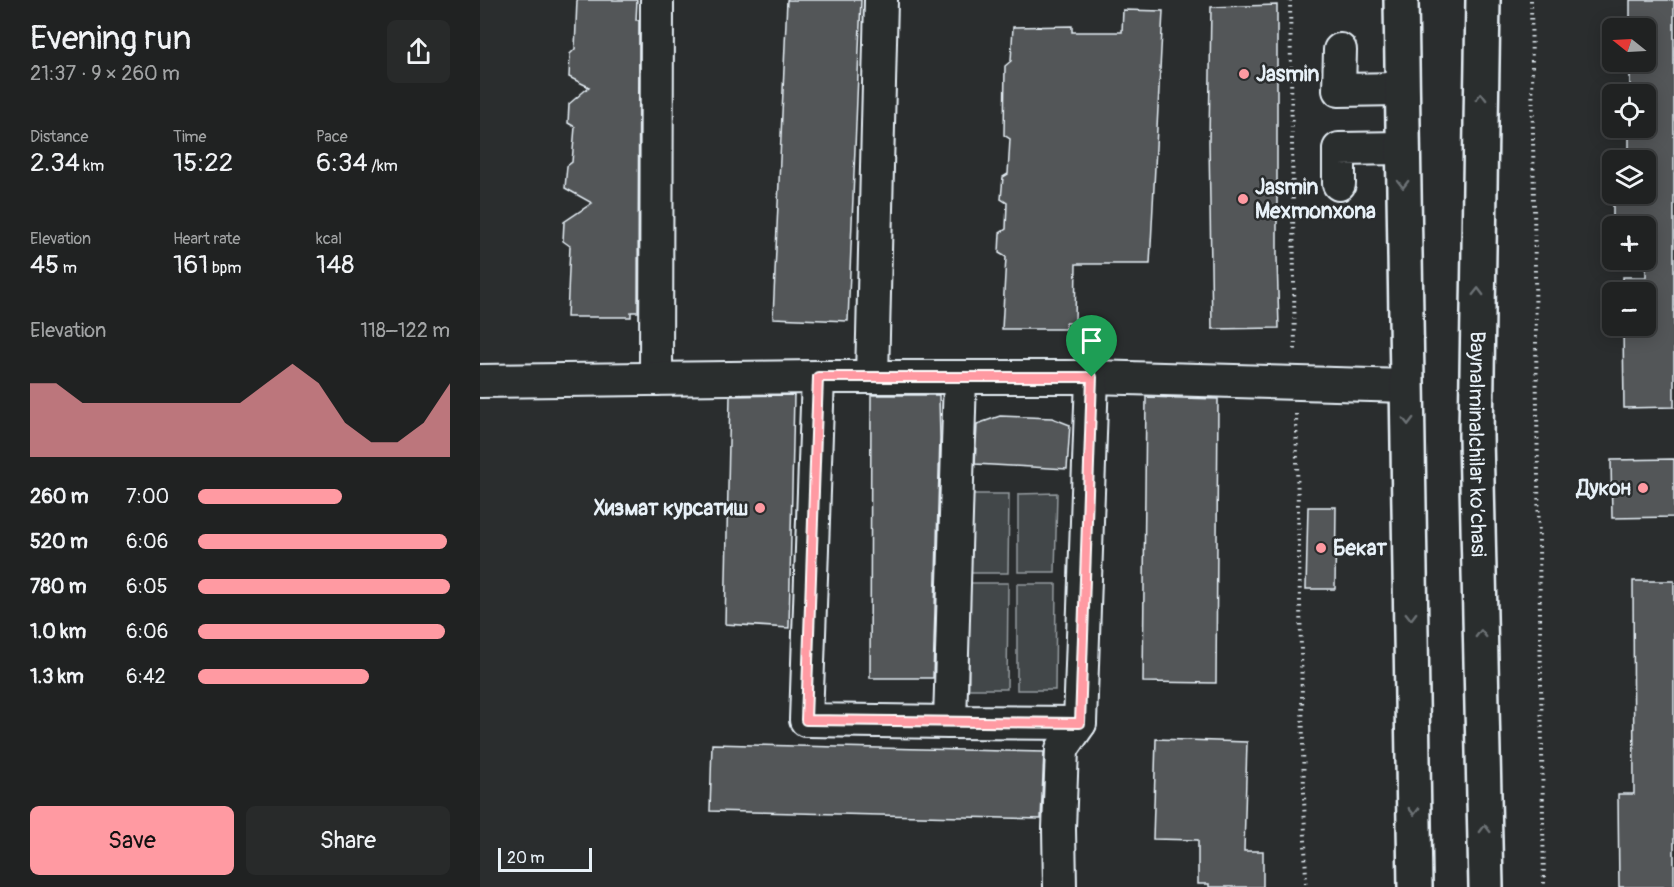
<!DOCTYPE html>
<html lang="en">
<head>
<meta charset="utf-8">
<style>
  :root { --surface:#202222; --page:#282a2a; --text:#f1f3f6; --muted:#a2a4a5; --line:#3d3f40; --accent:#ff9aa2 }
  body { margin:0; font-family:Pangolin,sans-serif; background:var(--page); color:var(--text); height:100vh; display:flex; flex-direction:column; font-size:22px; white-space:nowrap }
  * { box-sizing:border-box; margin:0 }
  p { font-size:20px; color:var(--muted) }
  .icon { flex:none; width:33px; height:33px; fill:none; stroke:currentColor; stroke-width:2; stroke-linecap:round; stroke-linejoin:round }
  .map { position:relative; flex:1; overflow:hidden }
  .side { display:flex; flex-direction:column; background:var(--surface); width:480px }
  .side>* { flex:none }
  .needle { width:39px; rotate:288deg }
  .controls { position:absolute; left:1122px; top:18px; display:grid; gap:12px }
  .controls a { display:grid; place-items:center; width:54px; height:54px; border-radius:9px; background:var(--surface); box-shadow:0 3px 15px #0003,0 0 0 2px var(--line); font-size:30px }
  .scale { position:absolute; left:18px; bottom:15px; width:94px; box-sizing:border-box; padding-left:6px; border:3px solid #e8f1f8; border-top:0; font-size:16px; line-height:21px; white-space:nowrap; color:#e8f1f8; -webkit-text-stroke:4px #2a2d2e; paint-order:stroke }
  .pin { position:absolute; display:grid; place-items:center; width:51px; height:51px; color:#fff; margin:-62px -26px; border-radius:50% 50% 50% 0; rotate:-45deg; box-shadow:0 0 6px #0007 }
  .pin .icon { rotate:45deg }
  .round { display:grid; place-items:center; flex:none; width:63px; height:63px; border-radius:9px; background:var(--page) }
  .headline { display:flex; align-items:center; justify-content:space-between; height:102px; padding:0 30px }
  h1 { font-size:33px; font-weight:600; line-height:45px }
  .metrics { display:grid; grid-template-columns:repeat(3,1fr); gap:9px; height:102px; padding:6px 30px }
  .metrics div { display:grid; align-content:center }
  .metrics b { font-size:26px; font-weight:600 }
  .metrics small { font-size:16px; font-weight:400 }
  .metrics p { font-size:16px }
  .chart { height:168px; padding:12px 30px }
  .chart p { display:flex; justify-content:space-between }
  .chart svg { width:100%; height:108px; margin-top:6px; fill:var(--accent); opacity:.7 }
  .action { display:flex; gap:12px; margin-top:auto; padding:12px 30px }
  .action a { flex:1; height:69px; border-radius:9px; background:var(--accent); color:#111; font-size:24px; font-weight:600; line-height:69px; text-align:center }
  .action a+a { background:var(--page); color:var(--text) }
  ul { padding:0 30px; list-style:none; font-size:20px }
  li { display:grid; grid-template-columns:96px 72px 1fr; align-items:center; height:45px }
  li i { height:15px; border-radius:8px; background:var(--accent) }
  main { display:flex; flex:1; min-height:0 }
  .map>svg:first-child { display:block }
  .green { fill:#424648; stroke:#959ca0; stroke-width:1.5 }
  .building { fill:#535759; stroke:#e8f1f8; stroke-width:1.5 }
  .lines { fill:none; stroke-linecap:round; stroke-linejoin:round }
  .minor-casing { stroke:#e8f1f8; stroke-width:36 }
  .major-casing { stroke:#e8f1f8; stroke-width:38 }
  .path { stroke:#e8f1f8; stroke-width:4; stroke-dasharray:1.5 4.5; stroke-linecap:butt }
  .minor { stroke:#2a2d2e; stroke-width:32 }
  .major { stroke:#2a2d2e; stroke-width:33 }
  .oneway { stroke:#6c7275 }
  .route-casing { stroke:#fff; stroke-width:12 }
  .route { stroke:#ff9aa2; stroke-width:8 }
  .poi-dot { fill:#ff9aa2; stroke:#2a2d2e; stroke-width:2 }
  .labels { text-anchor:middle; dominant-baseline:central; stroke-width:5; stroke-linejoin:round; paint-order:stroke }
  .poi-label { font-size:21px; font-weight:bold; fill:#e8f1f8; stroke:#2a2d2e; text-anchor:start }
  .street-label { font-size:21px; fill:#e8f1f8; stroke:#2a2d2e }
</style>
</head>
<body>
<main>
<section class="side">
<div class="headline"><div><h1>Evening run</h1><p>21:37 · 9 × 260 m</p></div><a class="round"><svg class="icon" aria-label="share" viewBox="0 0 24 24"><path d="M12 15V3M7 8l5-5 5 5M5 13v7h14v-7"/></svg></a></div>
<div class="metrics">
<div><p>Distance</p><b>2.34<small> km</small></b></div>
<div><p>Time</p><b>15:22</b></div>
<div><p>Pace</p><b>6:34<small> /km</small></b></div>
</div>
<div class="metrics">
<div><p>Elevation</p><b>45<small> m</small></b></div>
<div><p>Heart rate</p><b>161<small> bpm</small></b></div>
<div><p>kcal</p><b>148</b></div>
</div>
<div class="chart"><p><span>Elevation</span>118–122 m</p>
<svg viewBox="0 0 160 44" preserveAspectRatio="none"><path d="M0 44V14L10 14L20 22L30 22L40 22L50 22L60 22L70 22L80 22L90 14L100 6L110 14L120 30L130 38L140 38L150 30L160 14V44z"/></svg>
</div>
<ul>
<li><b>260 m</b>7:00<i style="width:57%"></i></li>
<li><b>520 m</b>6:06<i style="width:99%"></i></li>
<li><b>780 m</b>6:05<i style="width:100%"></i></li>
<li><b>1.0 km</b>6:06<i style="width:98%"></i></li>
<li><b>1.3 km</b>6:42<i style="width:68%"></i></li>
</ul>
<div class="action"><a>Save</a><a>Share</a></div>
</section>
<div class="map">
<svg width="1194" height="887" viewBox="0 0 1194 887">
  <rect width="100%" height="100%" fill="#2a2d2e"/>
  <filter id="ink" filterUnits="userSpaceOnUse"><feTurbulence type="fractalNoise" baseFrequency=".0167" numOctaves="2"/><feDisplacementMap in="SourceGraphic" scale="12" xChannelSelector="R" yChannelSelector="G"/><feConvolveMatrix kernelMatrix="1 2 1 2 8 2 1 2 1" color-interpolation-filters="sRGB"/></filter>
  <g filter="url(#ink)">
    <!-- green -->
    <g class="green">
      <path d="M577,493L575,572H538V494Z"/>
      <path d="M490,494H529L528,573H490Z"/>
      <path d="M489,583H528L527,689H489Z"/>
      <path d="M537,584H576L575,690H537Z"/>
    </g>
    <!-- building -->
    <g class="building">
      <path d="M97,0H157L156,20H159L158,312H151V317H87L90,246L83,241L84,222L112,203L85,188L87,166L92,162L95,127L88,123L89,104L109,87L89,77L90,54L95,49Z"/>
      <path d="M307,0H381L368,321L293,318Z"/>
      <path d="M1150,0H1194V407L1144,408L1143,326H1166V292H1143V277H1166V226H1133V194H1166V160H1149V128H1166V94H1150V62H1166V28H1150Z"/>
      <path d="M797,5V257L799,328L732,329L729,141L731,7Z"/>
      <path d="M643,10L683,11L670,264H596L595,323H586V329H522L526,257L519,253L520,233L526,229L527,203L521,199L523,177L528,174L530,139L524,135L525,66L531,61L533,27L592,26V32H642Z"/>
      <path d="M314,395L309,628L245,624L250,396Z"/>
      <path d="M391,395H459L460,438L453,678H390Z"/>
      <path d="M666,397L738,399L736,683L663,682Z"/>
      <path d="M520,416L572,418L590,425L587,469L495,464L497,424Z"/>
      <path d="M1194,459V517L1132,518L1131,460Z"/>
      <path d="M828,507H856L855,589H826Z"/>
      <path d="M1153,581H1194V887H1139L1138,794H1154Z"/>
      <path d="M676,739L767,742L764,851H783V887H729V884H718V840L673,839Z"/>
      <path d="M232,744L564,752L561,819L230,811Z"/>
    </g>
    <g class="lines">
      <!-- minor casing -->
      <g class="minor-casing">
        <g id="minor">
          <path d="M860,50L859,90L921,89"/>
          <path d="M859,184V149L922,148"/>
          <path d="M338,377L326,720L470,722"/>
          <path d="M392,377L401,0"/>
          <path d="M480,377L470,722L600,723"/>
          <path d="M176,379L177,0"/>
          <path d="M0,381L338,377H612L927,386"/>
          <path d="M580,887L579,829L582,749L600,723L612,377"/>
        </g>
      </g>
      <!-- major casing -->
      <g class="major-casing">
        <g id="major">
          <path d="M921,0L935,887"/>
          <path id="s1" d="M1003,0L996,436L1006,887"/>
        </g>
      </g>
      <!-- path -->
      <g class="path">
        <path d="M810,0L815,352"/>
        <path d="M1051,0L1064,887"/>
        <path d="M816,414L826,887"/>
      </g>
      <!-- minor -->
      <use href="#minor" class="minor"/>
      <!-- major -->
      <use href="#major" class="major"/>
    </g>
    <!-- one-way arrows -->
    <defs><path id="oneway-chevron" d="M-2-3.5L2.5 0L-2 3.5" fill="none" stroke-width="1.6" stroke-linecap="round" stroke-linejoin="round" transform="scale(1.5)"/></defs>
    <g class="oneway">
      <use href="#oneway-chevron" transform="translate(1001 97) rotate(-89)"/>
      <use href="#oneway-chevron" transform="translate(923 184) rotate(89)"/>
      <use href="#oneway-chevron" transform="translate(998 292) rotate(-89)"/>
      <use href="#oneway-chevron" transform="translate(928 421) rotate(89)"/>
      <use href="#oneway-chevron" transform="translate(931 616) rotate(89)"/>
      <use href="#oneway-chevron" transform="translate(1001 634) rotate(-91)"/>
      <use href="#oneway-chevron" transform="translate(934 811) rotate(89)"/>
      <use href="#oneway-chevron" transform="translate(1005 829) rotate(-91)"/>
    </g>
  </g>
  <g class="lines" filter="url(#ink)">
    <!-- route casing -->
    <g class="route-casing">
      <path id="route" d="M338,377H612L600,723L326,720Z"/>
    </g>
    <!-- route -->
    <use href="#route" class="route"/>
  </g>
  <!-- markers -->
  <g class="poi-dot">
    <circle cx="764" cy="74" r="6"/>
    <circle cx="763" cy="199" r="6"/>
    <circle cx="1163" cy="488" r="6"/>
    <circle cx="280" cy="508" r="6"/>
    <circle cx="841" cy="548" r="6"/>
  </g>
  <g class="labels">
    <!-- poi labels -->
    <g class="poi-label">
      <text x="776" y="74">Jasmin</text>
      <text x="775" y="187">Jasmin<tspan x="775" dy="24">Mexmonxona</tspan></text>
      <text x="1151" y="488" text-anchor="end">Дукон</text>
      <text x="268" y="508" text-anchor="end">Хизмат курсатиш</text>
      <text x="853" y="548">Бекат</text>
    </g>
    <!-- street labels -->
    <g class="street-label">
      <text stroke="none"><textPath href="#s1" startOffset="444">Baynalminalchilar ko’chasi</textPath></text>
    </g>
  </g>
</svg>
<div class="controls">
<a><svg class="needle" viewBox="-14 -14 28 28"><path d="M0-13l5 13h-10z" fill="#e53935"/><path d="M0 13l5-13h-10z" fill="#a2a4a5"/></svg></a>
<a><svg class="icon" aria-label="locate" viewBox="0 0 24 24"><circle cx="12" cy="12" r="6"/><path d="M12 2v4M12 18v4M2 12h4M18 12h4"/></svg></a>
<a><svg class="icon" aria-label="layers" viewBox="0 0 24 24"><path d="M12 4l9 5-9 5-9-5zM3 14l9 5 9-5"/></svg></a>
<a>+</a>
<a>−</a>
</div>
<div class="scale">20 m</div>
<div class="pin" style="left:612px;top:377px;background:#1e9e55"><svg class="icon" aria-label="arrive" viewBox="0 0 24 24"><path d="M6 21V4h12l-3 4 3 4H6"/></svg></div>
</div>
</main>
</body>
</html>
